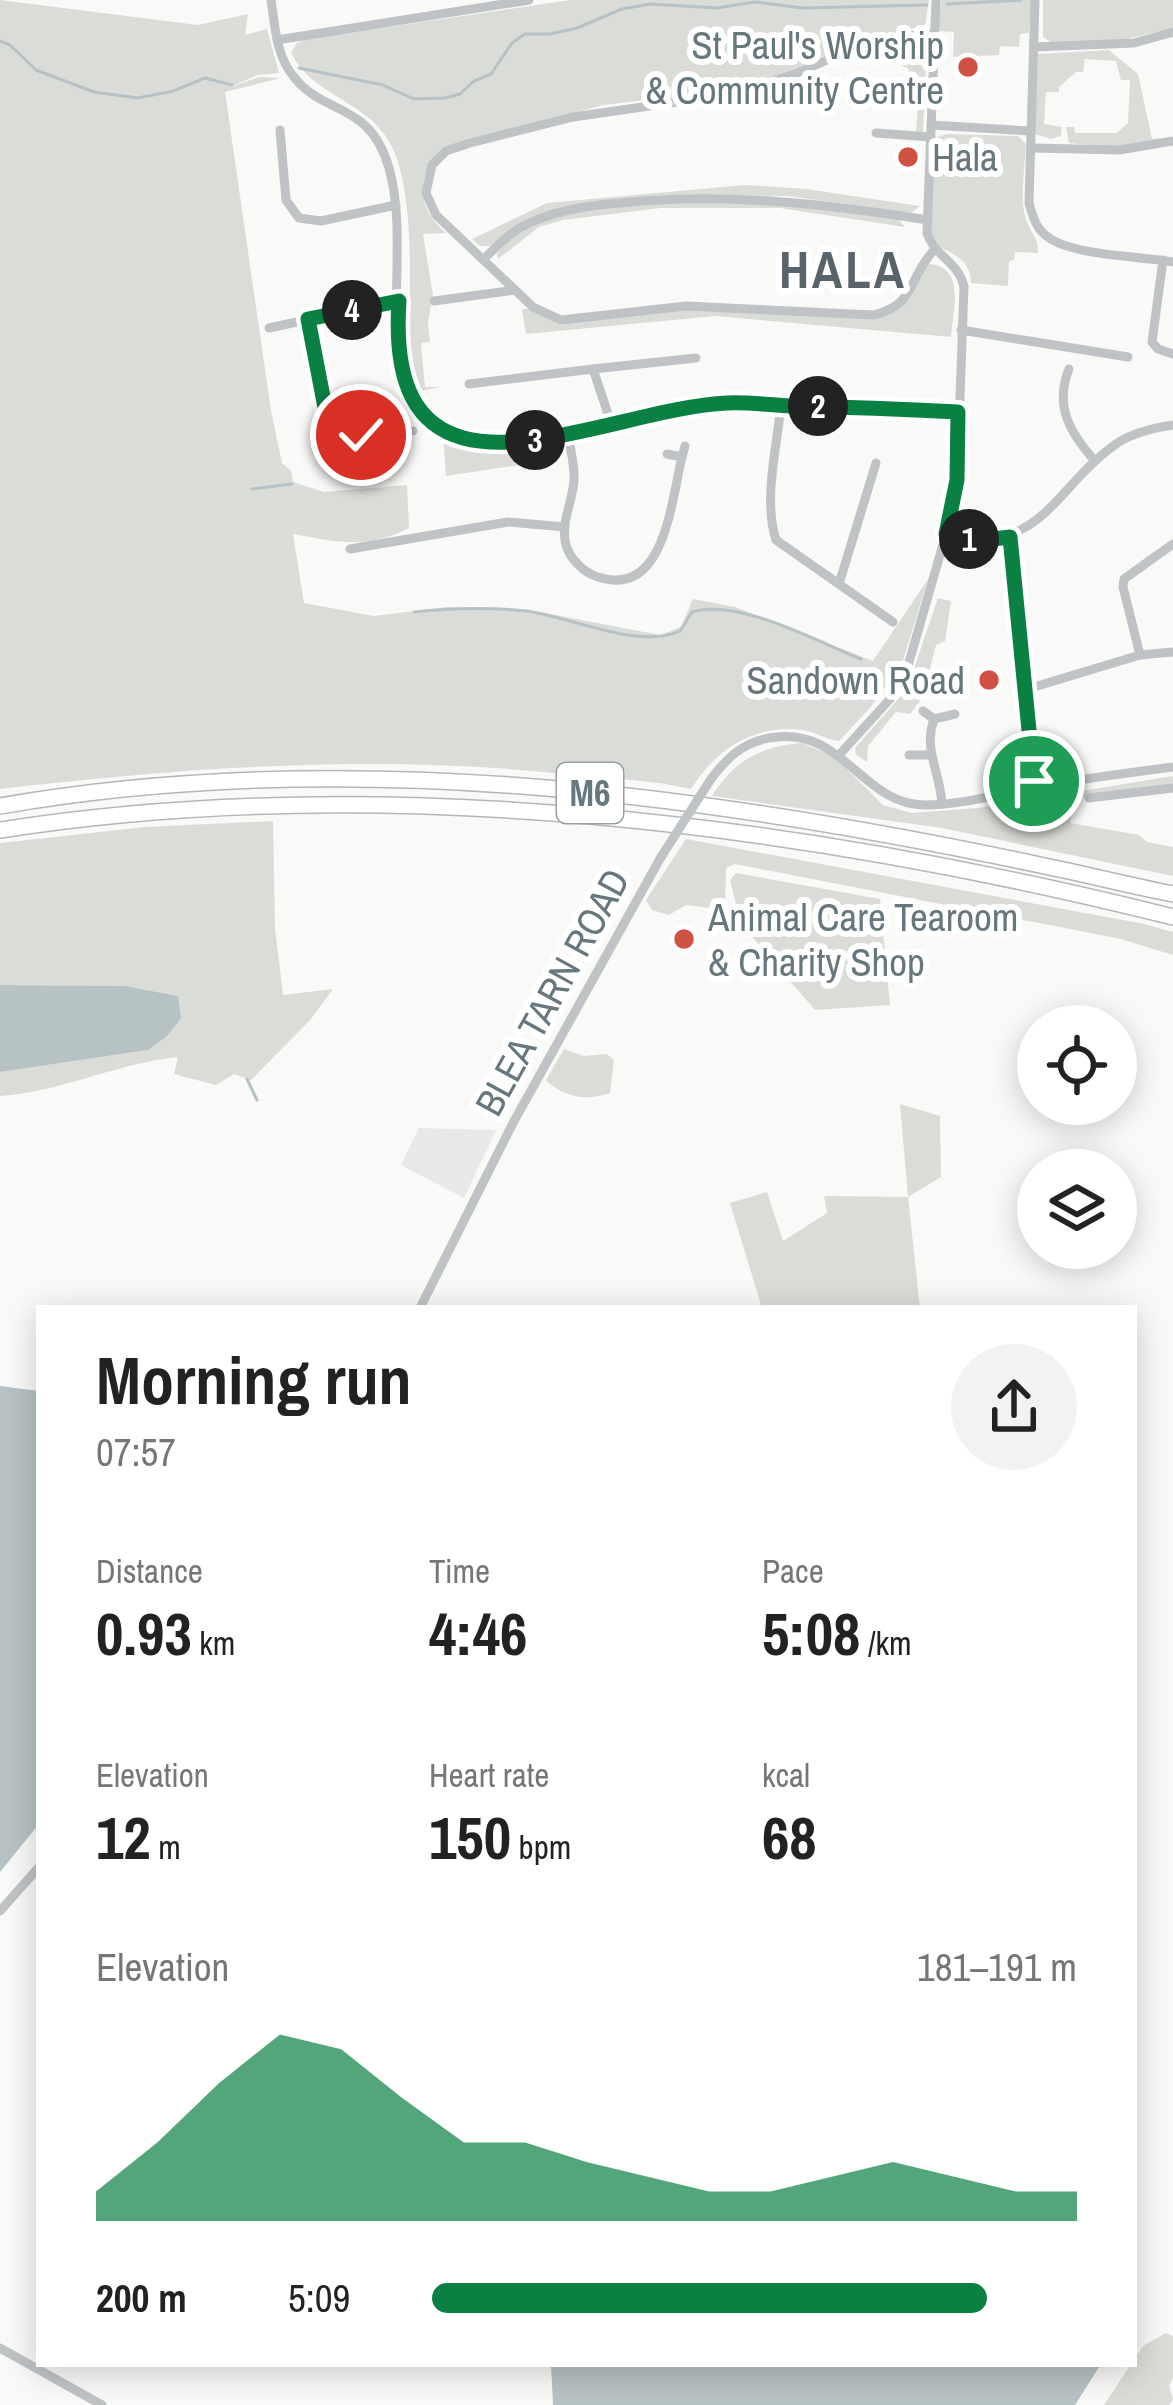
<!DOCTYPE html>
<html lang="en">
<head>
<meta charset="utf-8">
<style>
  :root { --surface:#fff; --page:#f2f2f2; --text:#222; --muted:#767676; --accent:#0b8043 }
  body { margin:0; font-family:"Archivo Narrow",sans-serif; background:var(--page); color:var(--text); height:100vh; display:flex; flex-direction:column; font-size:45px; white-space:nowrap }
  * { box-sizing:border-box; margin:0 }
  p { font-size:39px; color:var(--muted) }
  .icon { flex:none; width:66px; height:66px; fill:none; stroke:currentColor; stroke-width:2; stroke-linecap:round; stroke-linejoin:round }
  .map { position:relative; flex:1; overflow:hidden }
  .details { position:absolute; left:36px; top:1305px; width:1101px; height:1062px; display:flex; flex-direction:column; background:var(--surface); border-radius:0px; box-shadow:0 6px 30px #0003 }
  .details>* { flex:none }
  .fabs { position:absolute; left:1017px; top:1005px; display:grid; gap:24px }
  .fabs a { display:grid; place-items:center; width:120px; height:120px; border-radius:50%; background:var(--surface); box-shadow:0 6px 30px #0003; font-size:60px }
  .pin { position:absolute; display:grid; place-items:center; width:102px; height:102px; color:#fff; margin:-51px; border:6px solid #fff; border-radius:50%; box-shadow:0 3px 12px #0007 }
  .km { position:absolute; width:60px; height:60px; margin:-30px; border-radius:50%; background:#222; color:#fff; font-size:33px; line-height:60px; text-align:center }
  .round { display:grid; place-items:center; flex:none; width:126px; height:126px; border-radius:63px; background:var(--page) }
  .overview { display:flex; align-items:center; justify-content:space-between; height:204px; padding:0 60px }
  h1 { font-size:66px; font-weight:800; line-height:90px }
  .figures { display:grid; grid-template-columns:repeat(3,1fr); gap:18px; height:204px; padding:12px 60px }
  .figures div { display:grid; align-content:center }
  .figures b { font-size:60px; font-weight:800 }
  .figures small { font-size:33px; font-weight:400 }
  .figures p { font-size:33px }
  .chart { height:336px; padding:24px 60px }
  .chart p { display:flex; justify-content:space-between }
  .chart svg { width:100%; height:216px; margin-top:12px; fill:var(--accent); opacity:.7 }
  ul { padding:0 60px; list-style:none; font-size:39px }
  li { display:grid; grid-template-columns:192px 144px 1fr; align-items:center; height:90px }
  li i { height:30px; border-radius:15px; background:var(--accent) }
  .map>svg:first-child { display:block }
  .built { fill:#e7e9e7 }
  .green { fill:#daddd7 }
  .water { fill:#b7c2c5 }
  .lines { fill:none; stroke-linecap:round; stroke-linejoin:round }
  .stream { stroke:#b7c2c5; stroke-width:3 }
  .highway-casing { stroke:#b3b7b9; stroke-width:18 }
  .minor { stroke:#bfc3c6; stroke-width:9 }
  .highway { stroke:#fff; stroke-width:15 }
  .minor-bridge { stroke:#bfc3c6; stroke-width:9 }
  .route-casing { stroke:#fff; stroke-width:24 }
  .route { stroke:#0b8043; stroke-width:15 }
  .poi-dot { fill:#cf5141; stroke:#fff; stroke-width:4.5 }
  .labels { text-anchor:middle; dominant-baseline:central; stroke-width:12; stroke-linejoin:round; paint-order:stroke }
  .shield { fill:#fff; stroke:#95a0a5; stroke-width:3 }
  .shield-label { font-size:36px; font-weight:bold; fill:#67777e }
  .poi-label { font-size:39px; fill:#67777e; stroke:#fff; text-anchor:end }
  .street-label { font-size:39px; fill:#67777e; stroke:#fff }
  .district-label { font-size:51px; font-weight:bold; letter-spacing:3px; fill:#59646a; stroke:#fff }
</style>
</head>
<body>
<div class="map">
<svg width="1173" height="2405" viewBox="0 0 1173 2405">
  <rect width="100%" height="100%" fill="#f9f9f7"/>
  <!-- built -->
  <path class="built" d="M419,1128L496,1130L464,1198L401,1165Z"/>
  <!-- green -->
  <g class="green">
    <path d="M0,0L198,25L248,14L245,35L267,29L279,73L257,75L231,87L259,77L281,78L225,92L271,411L282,463L291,471L293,482L324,492L407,485L409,528C366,550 338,542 293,534L304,603L374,616L447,607L524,609L660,635L681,627L693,599L735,607L873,661L928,579L902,664L870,708L839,741C826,740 816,732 803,730C754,724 716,749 691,789C653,780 613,779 574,775C378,753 195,767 0,789Z"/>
    <path d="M570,0H929L925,26L853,41L794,71L732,90L603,105L439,151C415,179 418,209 446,233L423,234L433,295L428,322L430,342L421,343L425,387H441L420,391C404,362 409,324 410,291C410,250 410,202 398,162C380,100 317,103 291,53L297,43L307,39Z"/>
    <path d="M941,0H1031L1029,33L1020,34L1019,47L1000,46L999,55L953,57L954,32L938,31Z"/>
    <path d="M1043,0H1173V28L1114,42H1051L1043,37Z"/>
    <path d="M918,38L927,47L923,132L916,133L920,77L907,75L909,69L885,57L882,62L876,51L844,66L842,60L888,39Z"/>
    <path d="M1109,50L1138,74L1152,139L1173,138L1108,147L1069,143L1066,127H1074L1075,133H1117L1128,123L1130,80H1121L1116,61L1085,59L1083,72H1076L1059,87V92H1046L1044,124L1062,127L1061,136L1051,139L1035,134L1038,54Z"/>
    <path d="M947,134L1018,136L1026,144C1025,167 1020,194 1025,216C1029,232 1039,237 1038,253L1015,252L1014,260L1009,261L1008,286L971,283C971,260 954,254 935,245L931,234L934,145L937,137Z"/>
    <path d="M745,185L806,189L920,206L911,213L788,196L667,195L566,206L490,246H480L472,239L547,203Z"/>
    <path d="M697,200L784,202L898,219L905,227L780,208H661L563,220L539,227L498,259L497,254C528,202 641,205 697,200Z"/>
    <path d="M930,264C966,268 953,310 951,337L715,316L526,334L522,310L533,307L561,320L686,306L874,315L899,309L918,270Z"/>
    <path d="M443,436L488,451L537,449L539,462L446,476Z"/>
    <path d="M938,598L951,601L945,641L936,645L923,697L910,714L896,712L868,746L867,762L856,755L855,748L907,689Z"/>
    <path d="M802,743L835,757L883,805L912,813L978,808L1173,776V784L1085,796L1073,806L1070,823L1139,835L1147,842L1173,847V876L942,828L712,796C735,760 759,747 802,743Z"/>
    <path d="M273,821L275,928L283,995L333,989L311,1019L251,1080L234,1074L216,1085L174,1074L178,1057C117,1063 61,1092 0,1096V1072L148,1050L178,996L126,986L0,985V843L145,827Z"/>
    <path d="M686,839L1139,923L1173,932V955L1121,939L735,864L726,868L725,910L686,905L669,915L652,910L646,900Z"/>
    <path d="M736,873L880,899L890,1005L815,1010L741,924L730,880Z"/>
    <path d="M564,1049L584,1056L607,1054L614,1060L610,1093C587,1101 564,1098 546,1080Z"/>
    <path d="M900,1104L940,1116L941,1177L908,1197L920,1308H762L730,1203L767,1192L783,1241L827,1213L824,1196L908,1197Z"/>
    <path d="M1166,2333L1173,2336V2378L1169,2386L1173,2399L1169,2405H1104L1143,2346Z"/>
  </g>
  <!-- water -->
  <g class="water">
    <path d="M0,985L126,986L178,996L181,1018L167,1036L148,1050L0,1072Z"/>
    <path d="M0,1386L39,1391V1824L0,1872Z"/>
    <path d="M551,2364H1101L1075,2405H553Z"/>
  </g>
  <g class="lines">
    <!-- stream -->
    <g class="stream">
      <path d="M947,4L1021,0"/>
      <path d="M0,41L10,45L36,70L94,92L138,98L173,91L205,78L232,85"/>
      <path d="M299,68L383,85L414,99L445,98L460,94L474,81L491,74L512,43L525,34H550L577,28L622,9L650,4L717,8L755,2L803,8L927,5"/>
      <path d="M252,489L292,484"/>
      <path d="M414,612C451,608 489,607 526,611C572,617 638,650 680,631L692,612C738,598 816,641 861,659"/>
      <path d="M247,1079L257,1100"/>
    </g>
    <!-- highway casing -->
    <g class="highway-casing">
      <g id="highway">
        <path d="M0,806C344,746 701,793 1040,865C1084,874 1128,885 1173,894"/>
        <path d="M0,830C382,770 801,824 1173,917"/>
      </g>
    </g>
    <!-- minor -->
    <g class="minor">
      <path d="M271,0C275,26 276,56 294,77C324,116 370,101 389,168C410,243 380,330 414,401C429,431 467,445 499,445C534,445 571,432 605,424C640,415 677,409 713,404C737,401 761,405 785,405C843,407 900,409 958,412"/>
      <path d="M1035,0L1029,203C1033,217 1036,229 1048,237C1073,256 1141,256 1173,262"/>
      <path d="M277,40L529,0"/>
      <path d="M1034,47L1134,43L1173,32"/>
      <path d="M931,125L1030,131"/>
      <path d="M280,130L286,200L299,218L321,221L396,205"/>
      <path d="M876,133L931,137"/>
      <path d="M1033,148L1119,150L1173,141"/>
      <path d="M934,250C907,279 917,304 874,315L686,306L561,320L533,307L436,215L426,193L432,165L446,151L470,143L573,117L733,94L795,74L877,38L934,34"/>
      <path d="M484,259C497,246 510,232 527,224C563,207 604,204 644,201C740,194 833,205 928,220"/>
      <path d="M1163,260L1152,342L1158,349L1173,354"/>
      <path d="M434,301L515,290"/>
      <path d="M308,319L329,423L342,433L413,431"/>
      <path d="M269,328L399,300"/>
      <path d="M961,330L1128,357"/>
      <path d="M1069,369C1054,406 1070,433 1095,461"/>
      <path d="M469,384L593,369"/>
      <path d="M781,405C777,447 763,500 776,540L893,622"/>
      <path d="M611,423L593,369L696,358"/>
      <path d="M568,433C570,449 575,465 574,480C573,501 560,523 566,545C570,559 584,573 598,577C665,599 671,501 682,457"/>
      <path d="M667,454L682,457L685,446"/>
      <path d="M946,534C1044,557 1052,487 1119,442C1135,432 1154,428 1173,425"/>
      <path d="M1009,537L1035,787"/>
      <path d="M350,549L508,522L565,527"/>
      <path d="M839,584L876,463"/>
      <path d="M1140,655L1123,587L1124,579L1173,544"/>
      <path d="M1024,690L1140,655L1173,652"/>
      <path d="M923,711L934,719L955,714"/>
      <path d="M934,719C923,750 940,771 942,804"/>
      <path d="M840,754L891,698L905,676L946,534L957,480L964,287C959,262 934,256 927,233L936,0"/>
      <path d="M909,755H931"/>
      <path d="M711,779C727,758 742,743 769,738C843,724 861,805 925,805C962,805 998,794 1035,787C1081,779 1127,773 1173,767"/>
      <path d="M1089,798L1173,788"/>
      <path d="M420,1308L513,1123L661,857"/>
      <path d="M0,1911L39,1867"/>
      <path d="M0,2348L102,2405"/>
    </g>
    <!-- highway -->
    <use href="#highway" class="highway"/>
    <!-- minor-bridge -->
    <path class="minor-bridge" d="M661,857L711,779"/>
  </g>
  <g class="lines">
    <!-- route casing -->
    <g class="route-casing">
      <path id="route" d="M361,435L342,433L328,423L308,319L399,301C383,535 600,409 727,403C748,402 770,405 791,406C847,407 902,409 958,412L957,480L946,534L976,541L1010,537L1034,781"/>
    </g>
    <!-- route -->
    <use href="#route" class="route"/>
  </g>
  <!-- markers -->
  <g class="poi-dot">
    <circle cx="968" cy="67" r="12"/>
    <circle cx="908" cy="157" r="12"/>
    <circle cx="989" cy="680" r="12"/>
    <circle cx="684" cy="939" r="12"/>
  </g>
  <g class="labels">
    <!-- shield labels -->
    <rect class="shield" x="557" y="763" width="66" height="60" rx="9"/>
    <g class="shield-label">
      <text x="590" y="793">M6</text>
    </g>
    <!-- poi labels -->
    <g class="poi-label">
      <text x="944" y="45">St Paul's Worship<tspan x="944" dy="45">&amp; Community Centre</tspan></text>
      <text x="932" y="157" text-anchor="start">Hala</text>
      <text x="965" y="680">Sandown Road</text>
      <text x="708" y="917" text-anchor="start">Animal Care Tearoom<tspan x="708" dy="45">&amp; Charity Shop</tspan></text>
    </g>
    <!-- street labels -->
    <g class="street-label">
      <text transform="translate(552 992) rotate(-61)">BLEA TARN ROAD</text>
    </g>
    <!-- district labels -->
    <g class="district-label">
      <text x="843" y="269">HALA</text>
    </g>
  </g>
</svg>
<div class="fabs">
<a><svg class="icon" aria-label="locate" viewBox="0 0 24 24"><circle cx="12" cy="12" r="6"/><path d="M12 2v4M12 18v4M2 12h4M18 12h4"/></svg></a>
<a><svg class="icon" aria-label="layers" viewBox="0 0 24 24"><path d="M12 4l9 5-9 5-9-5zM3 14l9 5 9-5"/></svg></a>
</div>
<div class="pin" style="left:1034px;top:781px;background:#1e9e55"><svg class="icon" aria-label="arrive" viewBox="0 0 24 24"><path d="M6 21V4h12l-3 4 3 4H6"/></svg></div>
<div class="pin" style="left:361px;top:435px;background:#d93025"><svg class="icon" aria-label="check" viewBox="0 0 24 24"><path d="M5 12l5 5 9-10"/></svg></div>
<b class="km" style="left:969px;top:539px">1</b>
<b class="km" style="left:818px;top:406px">2</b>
<b class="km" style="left:535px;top:440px">3</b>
<b class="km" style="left:352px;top:310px">4</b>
<section class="details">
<div class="overview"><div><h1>Morning run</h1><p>07:57</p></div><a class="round"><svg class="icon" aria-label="share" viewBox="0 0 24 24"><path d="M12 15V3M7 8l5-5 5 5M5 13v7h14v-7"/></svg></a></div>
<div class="figures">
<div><p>Distance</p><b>0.93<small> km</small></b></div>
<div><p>Time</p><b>4:46</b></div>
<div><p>Pace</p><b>5:08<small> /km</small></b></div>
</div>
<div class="figures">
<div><p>Elevation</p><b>12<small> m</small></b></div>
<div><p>Heart rate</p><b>150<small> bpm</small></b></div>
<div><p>kcal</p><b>68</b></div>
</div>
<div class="chart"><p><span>Elevation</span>181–191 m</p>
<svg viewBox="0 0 160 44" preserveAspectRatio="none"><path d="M0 44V38L10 28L20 16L30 6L40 9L50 19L60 28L70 28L80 32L90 35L100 38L110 38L120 35L130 32L140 35L150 38L160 38V44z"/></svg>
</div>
<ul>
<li><b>200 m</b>5:09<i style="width:86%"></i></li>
</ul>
</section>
</div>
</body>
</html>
